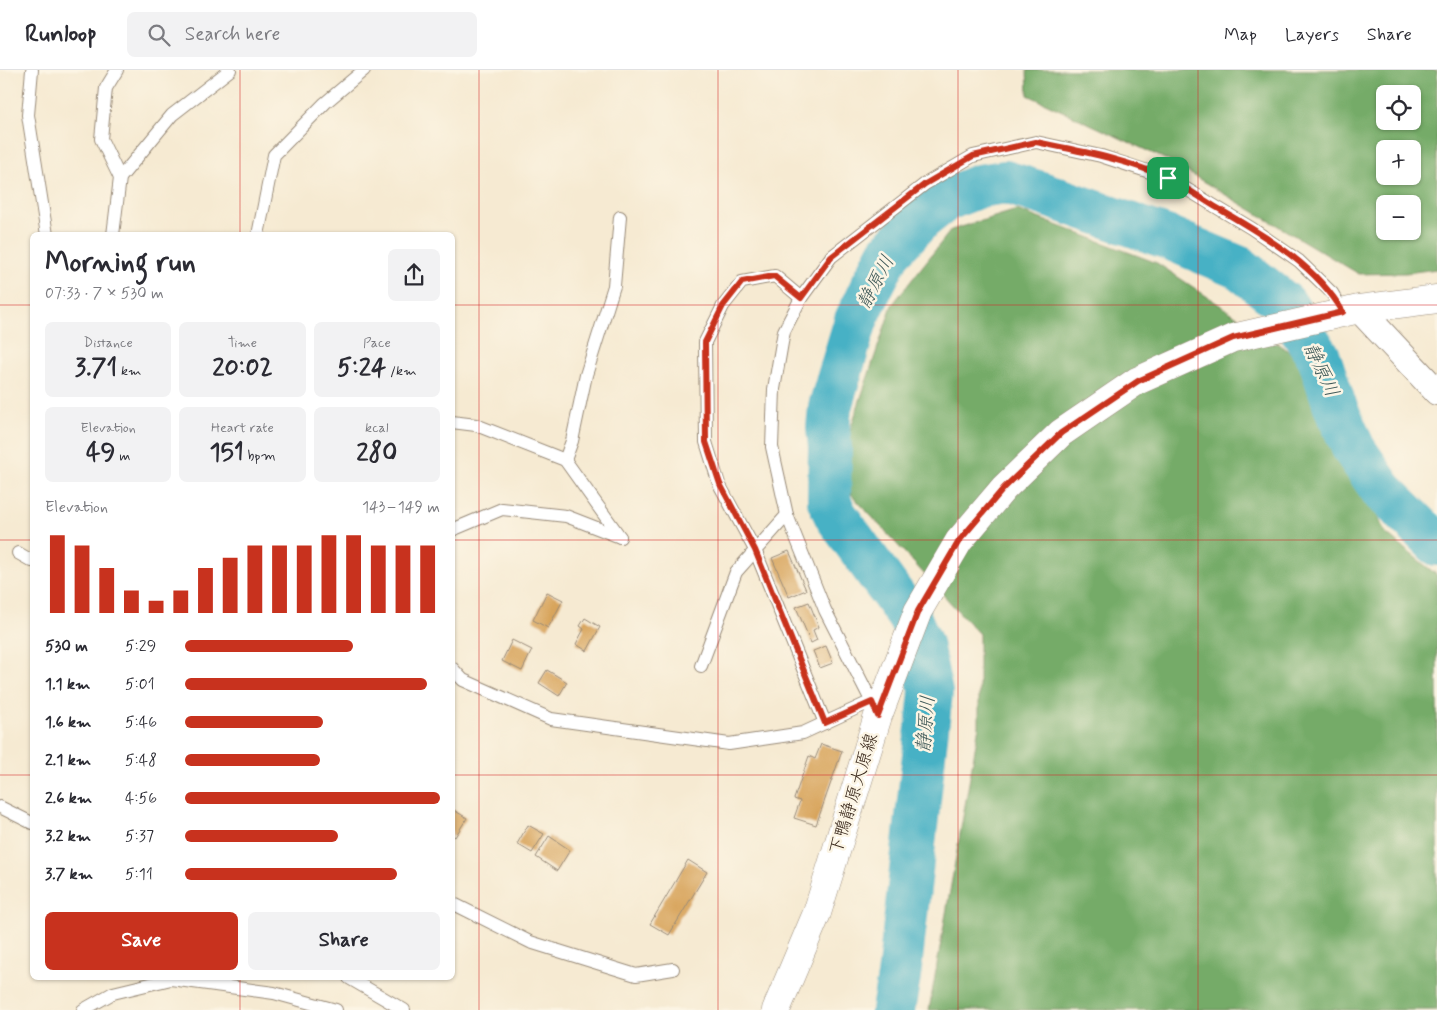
<!DOCTYPE html>
<html lang="en">
<head>
<meta charset="utf-8">
<style>
  :root { --surface:#fff; --page:#f2f2f3; --text:#2b2b33; --muted:#7c7c81; --line:#e1e1e2; --accent:#c8321e }
  body { margin:0; font-family:Mynerve,"Klee One",sans-serif; background:var(--page); color:var(--text); height:100vh; display:flex; flex-direction:column; font-size:19px; white-space:nowrap }
  * { box-sizing:border-box; margin:0 }
  p { font-size:16px; color:var(--muted) }
  .icon { flex:none; width:28px; height:28px; fill:none; stroke:currentColor; stroke-width:2; stroke-linecap:round; stroke-linejoin:round }
  .map { position:relative; flex:1; overflow:hidden }
  .details { position:absolute; left:30px; top:162px; width:425px; height:748px; display:flex; flex-direction:column; background:var(--surface); border-radius:8px; box-shadow:0 1px 4px #0004 }
  .details>* { flex:none }
  .fabs { position:absolute; left:1376px; top:15px; display:grid; gap:10px }
  .fabs a { display:grid; place-items:center; width:45px; height:45px; border-radius:8px; background:var(--surface); box-shadow:0 1px 4px #0004; font-size:25px }
  .pin { position:absolute; display:grid; place-items:center; width:42px; height:42px; color:#fff; margin:-21px; border-radius:10px; box-shadow:0 2px 8px #0006 }
  .round { display:grid; place-items:center; flex:none; width:52px; height:52px; border-radius:8px; background:var(--page) }
  .summary { display:flex; align-items:center; justify-content:space-between; height:85px; padding:0 15px }
  h1 { font-size:28px; font-weight:700; line-height:38px }
  .metrics { display:grid; grid-template-columns:repeat(3,1fr); gap:8px; height:85px; padding:5px 15px }
  .metrics div { display:grid; align-content:center; border-radius:8px; background:var(--page); text-align:center }
  .metrics b { font-size:25px; font-weight:700 }
  .metrics small { font-size:14px; font-weight:400 }
  .metrics p { font-size:14px }
  .chart { height:140px; padding:10px 15px }
  .chart p { display:flex; justify-content:space-between }
  .chart svg { width:100%; height:90px; margin-top:5px; stroke:var(--accent); stroke-width:6 }
  .action { display:flex; gap:10px; margin-top:auto; padding:10px 15px }
  .action a { flex:1; height:58px; border-radius:8px; background:var(--accent); color:#fff; font-size:20px; font-weight:700; line-height:58px; text-align:center }
  .action a+a { background:var(--page); color:var(--text) }
  ul { padding:0 15px; list-style:none; font-size:16px }
  li { display:grid; grid-template-columns:80px 60px 1fr; align-items:center; height:38px }
  li i { height:12px; border-radius:6px; background:var(--accent) }
  header { display:flex; align-items:center; gap:30px; box-sizing:border-box; height:70px; padding:0 25px; background:var(--surface); border-bottom:1px solid var(--line) }
  header strong { font-size:24px }
  nav { display:flex; gap:28px; margin-inline-start:auto; font-size:18px }
  .search { width:350px; height:45px; background:var(--page); display:flex; align-items:center; gap:12px; box-sizing:border-box; padding:0 18px; border-radius:8px; color:var(--muted); font-size:19px }
  .map>svg:first-child { display:block }
  .forest { fill:#74ab68; stroke:#586a43; fill-rule:evenodd }
  .lines { fill:none; stroke-linecap:round; stroke-linejoin:round }
  .river { stroke:#47b1c5; stroke-width:44 }
  .building { fill:#d8a45c }
  .lane-casing { stroke:#988a78; stroke-width:14 }
  .street-casing { stroke:#988a78; stroke-width:28 }
  .primary-casing { stroke:#988a78; stroke-width:29 }
  .lane { stroke:#fff; stroke-width:12 }
  .street { stroke:#fff; stroke-width:26 }
  .primary { stroke:#fff; stroke-width:28 }
  .route-casing { stroke:#fff; stroke-width:10 }
  .route { stroke:#c8321e; stroke-width:6 }
  .grid { fill:none; stroke:#d62828; stroke-width:1; stroke-opacity:0.55 }
  .labels { text-anchor:middle; dominant-baseline:central; stroke-width:5; stroke-linejoin:round; paint-order:stroke }
  .street-label { font-size:18px; fill:#3b2a1e; stroke:#fcf5e5 }
  .water-label { font-size:19px; font-style:italic; fill:#3f5958; stroke:#fcf5e5 }
</style>
</head>
<body>
<header>
<strong>Runloop</strong>
<div class="search"><svg class="icon" aria-label="search" viewBox="0 0 24 24"><circle cx="10" cy="10" r="6"/><path d="M15 15l6 6"/></svg>Search here</div>
<nav><a>Map</a><a>Layers</a><a>Share</a></nav>
</header>
<div class="map">
<svg width="1437" height="940" viewBox="0 0 1437 940">
  <rect width="100%" height="100%" fill="#fcf5e5"/>
  <filter id="ink" filterUnits="userSpaceOnUse"><feTurbulence type="fractalNoise" baseFrequency=".02" numOctaves="2"/><feDisplacementMap in="SourceGraphic" scale="10" xChannelSelector="R" yChannelSelector="G"/><feConvolveMatrix kernelMatrix="1 2 1 2 8 2 1 2 1" color-interpolation-filters="sRGB"/></filter>
  <filter id="wash" filterUnits="userSpaceOnUse"><feTurbulence type="fractalNoise" baseFrequency=".0096" numOctaves="4" result="noise"/><feDisplacementMap in="SourceGraphic" scale="20" xChannelSelector="R" yChannelSelector="G"/><feGaussianBlur stdDeviation="1.12" result="paint"/><feColorMatrix in="noise" values="0 0 0 0 0 0 0 0 0 0 0 0 0 0 0 0 0 1.4 0 .05"/><feComposite in="paint" operator="in"/></filter>
  <g filter="url(#wash)">
    <rect width="100%" height="100%" fill="#f6ead2"/>
    <!-- forest -->
    <g class="forest">
      <path d="M1027,0H1437V199L1406,203L1359,204L1167,90L1028,25ZM1385,24H1412V51H1385ZM1385,79H1412V106H1385ZM1385,134H1412V161H1385Z"/>
      <path d="M1017,140L1157,193L1314,298L1385,463L1437,505V940H929L979,656V564L851,424L845,375L892,235L951,160Z"/>
    </g>
    <g class="lines">
      <!-- river -->
      <path class="river" d="M893,940L899,907L931,623L921,574L909,547L836,446L829,431L830,377L828,358L830,337L856,250L872,216L889,183L920,150L945,130L979,116L1005,112L1044,124L1169,168L1240,198L1285,234L1319,287L1335,336L1354,379L1382,420L1437,474"/>
    </g>
    <g id="blocks">
      <!-- building -->
      <g class="building">
        <path d="M789,481L806,520L789,527L772,488Z"/>
        <path d="M547,522L563,530L548,558L533,550Z"/>
        <path d="M809,532L819,557L813,560L817,570L811,573L796,537Z"/>
        <path d="M585,548L600,557L587,581L576,574L584,559L580,556Z"/>
        <path d="M512,570L532,580L522,601L502,591Z"/>
        <path d="M826,576L833,593L820,598L813,581Z"/>
        <path d="M547,600L567,612L559,626L539,613Z"/>
        <path d="M821,674L842,681L816,755L794,748L800,731L794,729L809,686L815,689Z"/>
        <path d="M452,739L467,748L455,767L452,765Z"/>
        <path d="M528,755L544,764L532,783L517,774Z"/>
        <path d="M549,766L570,780L557,801L536,787Z"/>
        <path d="M688,790L707,802L669,865L650,854Z"/>
      </g>
    </g>
  </g>
  <g filter="url(#ink)">
    <use href="#blocks" fill-opacity="0" stroke="#988a78" stroke-width="1"/>
    <g class="lines">
      <!-- lane casing -->
      <g class="lane-casing">
        <g id="lane">
          <path d="M32,0L28,45L47,165"/>
          <path d="M117,0L106,18L101,69L120,108"/>
          <path d="M113,165L120,108L172,45L230,0"/>
          <path d="M258,165L274,85L325,33L364,0"/>
          <path d="M801,228L775,206L742,212L723,236L705,272L706,372L719,414L755,480L825,653"/>
          <path d="M452,352L476,355L565,390L620,467"/>
          <path d="M565,390L572,371L586,305L614,216L620,147"/>
          <path d="M452,460L502,439L566,446L620,467"/>
          <path d="M18,483L32,491"/>
          <path d="M701,596L736,502L787,445"/>
          <path d="M452,598L463,610L551,649L729,674L803,663L872,631"/>
          <path d="M877,642L825,540L787,445L772,377L774,319L784,261L801,228L831,187L925,114L973,86L1036,72L1101,86L1168,108L1251,158L1299,191L1332,223L1343,242"/>
          <path d="M0,737L32,753"/>
          <path d="M452,833L530,872L636,905L673,899"/>
          <path d="M349,908L404,940"/>
          <path d="M83,940L113,923L171,909L274,923L336,940"/>
        </g>
      </g>
      <!-- street casing -->
      <g class="street-casing">
        <path id="street" d="M1359,239L1437,322"/>
      </g>
      <!-- primary casing -->
      <g class="primary-casing">
        <path id="primary" d="M776,940L817,843L878,646L918,541L959,471L1004,418L1061,363L1137,311L1233,268L1359,239L1437,229"/>
      </g>
      <!-- lane -->
      <use href="#lane" class="lane"/>
      <!-- street -->
      <use href="#street" class="street"/>
      <!-- primary -->
      <use href="#primary" class="primary"/>
    </g>
  </g>
  <g class="lines" filter="url(#ink)">
    <!-- route casing -->
    <g class="route-casing">
      <path id="route" d="M1036,72C1080,81 1127,89 1169,109C1184,116 1199,127 1214,136C1261,164 1315,193 1343,242L1233,268L1138,311L1061,363L1004,418L959,471L918,541L878,646L872,632L825,653L755,480L720,414L706,372L705,272L723,236L742,212L774,206L801,228L831,187L925,114L973,86Z"/>
    </g>
    <!-- route -->
    <use href="#route" class="route"/>
  </g>
  <!-- grid -->
  <path class="grid" d="M240,0V165M479,0V940M718,0V940M958,0V940M1198,0V940M0,235H32M452,235H1437M0,470H32M452,470H1437M0,705H32M452,705H1437M240,908V940"/>
  <g class="labels">
    <!-- street labels -->
    <g class="street-label">
      <text transform="translate(854 724) rotate(-73)">下鴨静原大原線</text>
    </g>
    <!-- water labels -->
    <g class="water-label">
      <text transform="translate(876 212) rotate(-62)">静原川</text>
      <text transform="translate(1321 300) rotate(65)">静原川</text>
      <text transform="translate(926 654) rotate(-85)">静原川</text>
    </g>
  </g>
</svg>
<div class="fabs">
<a><svg class="icon" aria-label="locate" viewBox="0 0 24 24"><circle cx="12" cy="12" r="6"/><path d="M12 2v4M12 18v4M2 12h4M18 12h4"/></svg></a>
<a>+</a>
<a>−</a>
</div>
<div class="pin" style="left:1168px;top:108px;background:#1e9e55"><svg class="icon" aria-label="arrive" viewBox="0 0 24 24"><path d="M6 21V4h12l-3 4 3 4H6"/></svg></div>
<section class="details">
<div class="summary"><div><h1>Morning run</h1><p>07:33 · 7 × 530 m</p></div><a class="round"><svg class="icon" aria-label="share" viewBox="0 0 24 24"><path d="M12 15V3M7 8l5-5 5 5M5 13v7h14v-7"/></svg></a></div>
<div class="metrics">
<div><p>Distance</p><b>3.71<small> km</small></b></div>
<div><p>Time</p><b>20:02</b></div>
<div><p>Pace</p><b>5:24<small> /km</small></b></div>
</div>
<div class="metrics">
<div><p>Elevation</p><b>49<small> m</small></b></div>
<div><p>Heart rate</p><b>151<small> bpm</small></b></div>
<div><p>kcal</p><b>280</b></div>
</div>
<div class="chart"><p><span>Elevation</span>143–149 m</p>
<svg viewBox="0 0 160 44" preserveAspectRatio="none"><path d="M5 44V6M15 44V11M25 44V22M35 44V33M45 44V38M55 44V33M65 44V22M75 44V17M85 44V11M95 44V11M105 44V11M115 44V6M125 44V6M135 44V11M145 44V11M155 44V11"/></svg>
</div>
<ul>
<li><b>530 m</b>5:29<i style="width:66%"></i></li>
<li><b>1.1 km</b>5:01<i style="width:95%"></i></li>
<li><b>1.6 km</b>5:46<i style="width:54%"></i></li>
<li><b>2.1 km</b>5:48<i style="width:53%"></i></li>
<li><b>2.6 km</b>4:56<i style="width:100%"></i></li>
<li><b>3.2 km</b>5:37<i style="width:60%"></i></li>
<li><b>3.7 km</b>5:11<i style="width:83%"></i></li>
</ul>
<div class="action"><a>Save</a><a>Share</a></div>
</section>
</div>
</body>
</html>
